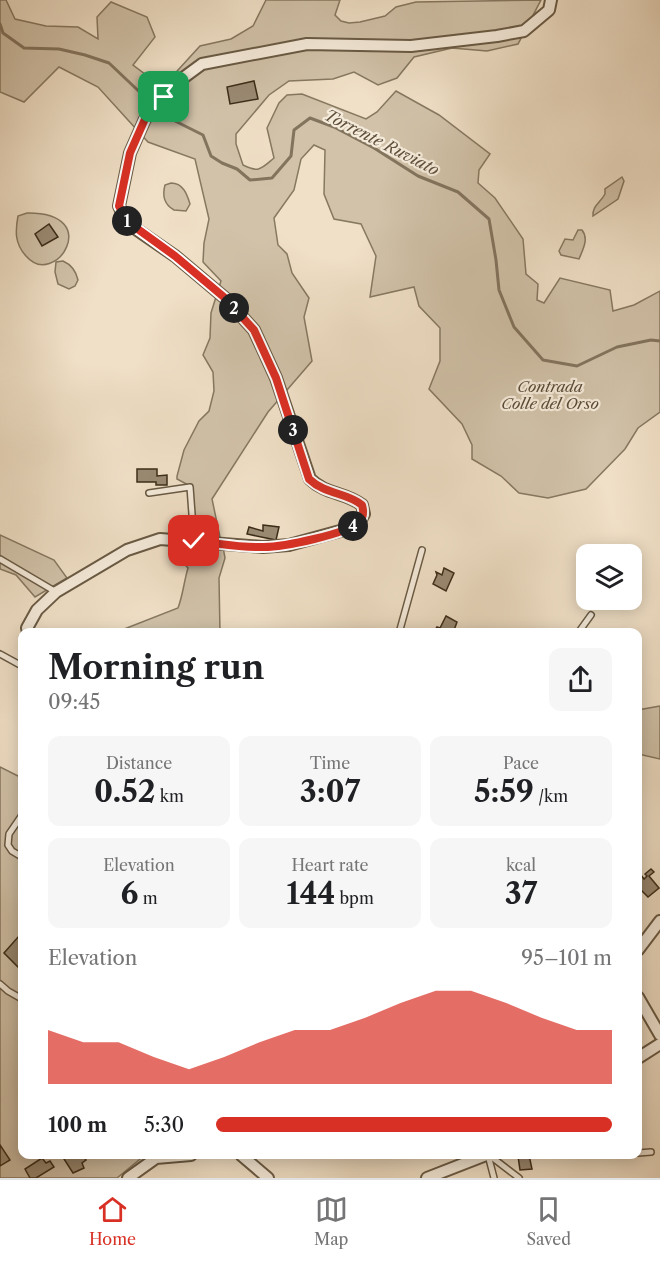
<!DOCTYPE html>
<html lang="en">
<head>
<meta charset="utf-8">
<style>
  :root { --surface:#fff; --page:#f6f6f6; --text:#202124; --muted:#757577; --line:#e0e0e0; --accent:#d93025 }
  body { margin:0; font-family:"Libre Caslon Text",serif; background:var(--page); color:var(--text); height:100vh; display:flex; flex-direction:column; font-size:22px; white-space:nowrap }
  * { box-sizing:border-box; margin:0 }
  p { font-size:20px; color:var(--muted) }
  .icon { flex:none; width:33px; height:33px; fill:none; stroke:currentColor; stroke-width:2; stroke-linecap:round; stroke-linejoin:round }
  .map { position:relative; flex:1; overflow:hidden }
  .panel { position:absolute; left:18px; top:628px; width:624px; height:531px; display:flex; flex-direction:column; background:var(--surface); border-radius:12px; box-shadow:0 3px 15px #0003 }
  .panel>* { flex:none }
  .tools { position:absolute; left:576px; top:544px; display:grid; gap:12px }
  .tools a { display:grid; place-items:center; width:66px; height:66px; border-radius:12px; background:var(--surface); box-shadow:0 3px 15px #0003; font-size:30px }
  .pin { position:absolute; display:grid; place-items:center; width:51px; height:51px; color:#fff; margin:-26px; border-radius:12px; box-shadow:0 3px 9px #0006 }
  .km { position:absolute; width:30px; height:30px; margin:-15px; border-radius:50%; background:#222; color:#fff; font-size:16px; line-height:30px; text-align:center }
  .round { display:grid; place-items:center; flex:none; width:63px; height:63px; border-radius:12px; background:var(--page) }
  .headline { display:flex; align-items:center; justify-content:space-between; height:102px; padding:0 30px }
  h1 { font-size:33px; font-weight:800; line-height:45px }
  .figures { display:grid; grid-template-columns:repeat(3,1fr); gap:9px; height:102px; padding:6px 30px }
  .figures div { display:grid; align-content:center; border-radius:12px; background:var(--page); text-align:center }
  .figures b { font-size:30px; font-weight:800 }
  .figures small { font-size:16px; font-weight:400 }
  .figures p { font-size:16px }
  .chart { height:168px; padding:12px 30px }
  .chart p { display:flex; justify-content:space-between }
  .chart svg { width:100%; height:108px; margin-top:6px; fill:var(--accent); opacity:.7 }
  ul { padding:0 30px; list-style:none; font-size:20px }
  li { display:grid; grid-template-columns:96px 72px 1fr; align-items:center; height:45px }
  li i { height:15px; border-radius:8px; background:var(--accent) }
  .menu { display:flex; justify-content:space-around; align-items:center; height:84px; border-top:2px solid var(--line); background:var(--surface); font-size:16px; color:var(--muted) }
  .menu a { display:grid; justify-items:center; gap:3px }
  .menu .on { color:var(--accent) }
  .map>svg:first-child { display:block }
  .green { fill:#d1c2a9; stroke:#867861; stroke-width:1.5 }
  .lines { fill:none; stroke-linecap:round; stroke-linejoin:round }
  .stream { stroke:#83745e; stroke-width:3 }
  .building { fill:#9a8a73; stroke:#3c2d19; stroke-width:1.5 }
  .lane-casing { stroke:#695a44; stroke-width:8 }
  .street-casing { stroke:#695a44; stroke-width:14 }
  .lane { stroke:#f5ebdb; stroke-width:5 }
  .street { stroke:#f5ebdb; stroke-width:10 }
  .route-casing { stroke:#fff; stroke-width:12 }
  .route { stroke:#d93025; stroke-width:8 }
  .labels { text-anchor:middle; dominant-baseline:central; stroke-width:4.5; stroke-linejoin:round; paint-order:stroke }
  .park-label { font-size:15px; font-style:italic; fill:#5a4b36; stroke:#f5ebdb }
  .water-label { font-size:16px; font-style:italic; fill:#60503c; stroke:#f5ebdb }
</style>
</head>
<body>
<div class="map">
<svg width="660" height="1178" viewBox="0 0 660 1178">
  <rect width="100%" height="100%" fill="#f0e0c7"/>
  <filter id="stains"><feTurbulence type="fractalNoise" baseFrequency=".00333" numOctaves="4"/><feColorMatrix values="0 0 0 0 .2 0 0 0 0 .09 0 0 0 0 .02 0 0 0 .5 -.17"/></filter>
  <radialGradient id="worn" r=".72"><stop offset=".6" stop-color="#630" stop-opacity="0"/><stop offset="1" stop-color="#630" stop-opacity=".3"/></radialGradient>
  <!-- green -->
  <g class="green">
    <path d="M0,0H6L15,19L46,26L78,27L98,39L97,17L111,2L147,17L155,37L133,65L153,80L168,81L200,46L231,39L253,26L266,0H340L335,15L341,21L349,23L360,22L385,16L396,7L416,2L541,0L518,44L487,51L452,48L414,57L397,78L378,85L354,72L333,79L289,81L269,95L236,134V144L243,165C259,173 261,169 274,158L267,128L279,103L287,95L302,94L366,119L377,112L396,91L439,115L490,154L479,170L478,183L495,198L523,239L526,274L538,284L537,300L544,303L560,278L610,290L613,311L634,305L660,291V412L638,428L625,449L586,489L548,498L519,493L501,476L472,459V445L462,424L429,389L440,361V328L419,306L414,287L370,297L376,256L361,224L334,219L324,194L325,150L314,145L301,159L294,190L274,218L278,245L287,254L292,273L309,298L304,317L312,361L268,412L212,499L220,537L205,533L195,527L192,487L177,479V476L184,450L199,421L209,411L214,391L213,372L203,355L210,338L211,313L221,281L203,262L204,243L209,219L195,159L148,142L98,87L59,67L24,102L0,92Z"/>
    <path d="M622,177L624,181L618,199L593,216C592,206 601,202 605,194V189Z"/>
    <path d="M171,183C183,183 187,194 190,204L186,211L174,210C165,205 162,196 165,185Z"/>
    <path d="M27,213C105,212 55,290 26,256C15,244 15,232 18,216Z"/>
    <path d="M578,230H582C589,239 583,249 579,259L561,255L559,251L565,239L573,240Z"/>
    <path d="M63,261C72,265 76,271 78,280L75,286L69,289L58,284L55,272L56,262Z"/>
    <path d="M0,535L54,560L67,578L35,597L16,575L0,569Z"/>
    <path d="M173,543L223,547L225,558L219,578L220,633H114L178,608C183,595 184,581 188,568L171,549Z"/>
    <path d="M660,706V759L638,754V710Z"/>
    <path d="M0,767L22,778V1155H145L117,1178H0Z"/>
  </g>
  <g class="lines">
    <!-- stream -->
    <path class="stream" d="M0,24L3,33L24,48L59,49L85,55L109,63L165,116L203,135L211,156L222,163L237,169L250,180L272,178L291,156L294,130L310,118L334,127L374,148L418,176L458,192L489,219L496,260L499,290L514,327L543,360L577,366L617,347L651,340L660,341"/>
  </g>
  <!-- building -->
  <g class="building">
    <path d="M254,81L258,99L230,104L227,87Z"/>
    <path d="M49,224L58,237L42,246L35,234Z"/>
    <path d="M137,469H157V476L167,475V485H156V482H137Z"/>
    <path d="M263,525L279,527L276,540L247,534L249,527L263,531Z"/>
    <path d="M444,568L454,573L446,591L433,584L437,575L436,572L442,575Z"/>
    <path d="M446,616L457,622L453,633H433L437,627L440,628Z"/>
    <path d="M651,869L654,872L649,876L659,888L648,897L638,887V878L641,875L644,879L647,876L645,874Z"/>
    <path d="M19,936L22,939V966L20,969L4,953Z"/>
    <path d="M0,1145L10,1160L0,1166Z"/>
    <path d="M70,1155H83L86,1160L82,1163L84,1168L73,1173L64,1159Z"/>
    <path d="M522,1155H529L532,1169L520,1170L518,1156Z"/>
    <path d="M42,1158L46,1163L50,1161L54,1167L36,1178H30L25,1169Z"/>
  </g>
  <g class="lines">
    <!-- lane casing -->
    <g class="lane-casing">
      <g id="lane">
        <path d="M149,493L190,487L194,541"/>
        <path d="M0,559L56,592"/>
        <path d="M399,633L422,550"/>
        <path d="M578,633L591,615"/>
        <path d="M0,654L22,666"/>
        <path d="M22,815L9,834L8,845L12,851L22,857"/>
        <path d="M0,984L8,991L22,999"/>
        <path d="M638,1153L651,1152"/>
        <path d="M488,1155L494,1178"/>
        <path d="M489,1155L519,1178"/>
      </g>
    </g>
    <!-- street casing -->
    <g class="street-casing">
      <g id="street">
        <path d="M28,633L27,628L37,610L56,592L127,550L160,539L263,547L289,545L351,528L360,521L364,514L362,505C346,492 326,495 310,479L276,378L254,330L225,298L175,256L127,223L119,206L130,153L145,119L183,78L202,64L307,44L411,46L497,36L524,31L549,10L551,0"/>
        <path d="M638,950L660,921"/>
        <path d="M638,997L660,1035"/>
        <path d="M638,1058L660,1044"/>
        <path d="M241,1155L268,1178"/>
        <path d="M128,1178L156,1158L191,1155"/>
        <path d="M427,1178L486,1155"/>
      </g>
    </g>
    <!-- lane -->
    <use href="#lane" class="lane"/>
    <!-- street -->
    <use href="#street" class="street"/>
  </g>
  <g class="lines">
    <!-- route casing -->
    <g class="route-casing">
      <path id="route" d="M164,97L145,119L130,153L119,206L128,222L175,256L225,298L254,330L276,378L309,479C326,495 346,492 362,505C364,512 364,517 359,522C347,534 283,547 264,547C241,548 217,543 194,541"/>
    </g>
    <!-- route -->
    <use href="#route" class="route"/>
  </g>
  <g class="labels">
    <!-- park labels -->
    <g class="park-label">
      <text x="550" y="386">Contrada<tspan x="550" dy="17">Colle del Orso</tspan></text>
    </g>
    <!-- water labels -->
    <g class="water-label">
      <text transform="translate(382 142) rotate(27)">Torrente Ruviato</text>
    </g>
  </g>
  <rect width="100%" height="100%" filter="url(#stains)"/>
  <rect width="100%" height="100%" fill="url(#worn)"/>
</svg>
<div class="tools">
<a><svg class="icon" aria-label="layers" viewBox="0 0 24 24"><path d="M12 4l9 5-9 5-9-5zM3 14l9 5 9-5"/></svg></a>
</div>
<div class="pin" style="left:164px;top:97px;background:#1e9e55"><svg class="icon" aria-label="arrive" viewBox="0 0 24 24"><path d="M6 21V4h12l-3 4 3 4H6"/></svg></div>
<div class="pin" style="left:194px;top:541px;background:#d93025"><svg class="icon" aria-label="check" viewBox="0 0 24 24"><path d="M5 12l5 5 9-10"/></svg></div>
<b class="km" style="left:127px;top:221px">1</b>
<b class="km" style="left:234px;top:308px">2</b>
<b class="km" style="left:293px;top:430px">3</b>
<b class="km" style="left:353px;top:526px">4</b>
<section class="panel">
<div class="headline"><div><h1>Morning run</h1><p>09:45</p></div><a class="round"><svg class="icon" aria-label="share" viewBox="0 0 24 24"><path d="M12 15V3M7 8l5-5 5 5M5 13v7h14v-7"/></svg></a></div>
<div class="figures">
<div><p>Distance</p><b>0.52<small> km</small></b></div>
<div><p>Time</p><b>3:07</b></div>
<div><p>Pace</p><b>5:59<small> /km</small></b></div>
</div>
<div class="figures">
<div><p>Elevation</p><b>6<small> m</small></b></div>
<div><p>Heart rate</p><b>144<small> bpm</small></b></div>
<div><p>kcal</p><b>37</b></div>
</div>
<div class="chart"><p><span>Elevation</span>95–101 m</p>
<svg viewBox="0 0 160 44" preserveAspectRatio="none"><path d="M0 44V22L10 27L20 27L30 33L40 38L50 33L60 27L70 22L80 22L90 17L100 11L110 6L120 6L130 11L140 17L150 22L160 22V44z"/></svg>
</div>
<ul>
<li><b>100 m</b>5:30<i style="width:100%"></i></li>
</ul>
</section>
</div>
<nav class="menu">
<a class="on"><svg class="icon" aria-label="home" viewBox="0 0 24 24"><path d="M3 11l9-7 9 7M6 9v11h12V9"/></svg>Home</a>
<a><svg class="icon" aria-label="map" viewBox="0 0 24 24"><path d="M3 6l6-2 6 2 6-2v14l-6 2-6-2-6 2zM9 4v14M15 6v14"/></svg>Map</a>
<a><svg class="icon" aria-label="saved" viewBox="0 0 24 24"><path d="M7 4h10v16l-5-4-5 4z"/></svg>Saved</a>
</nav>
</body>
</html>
